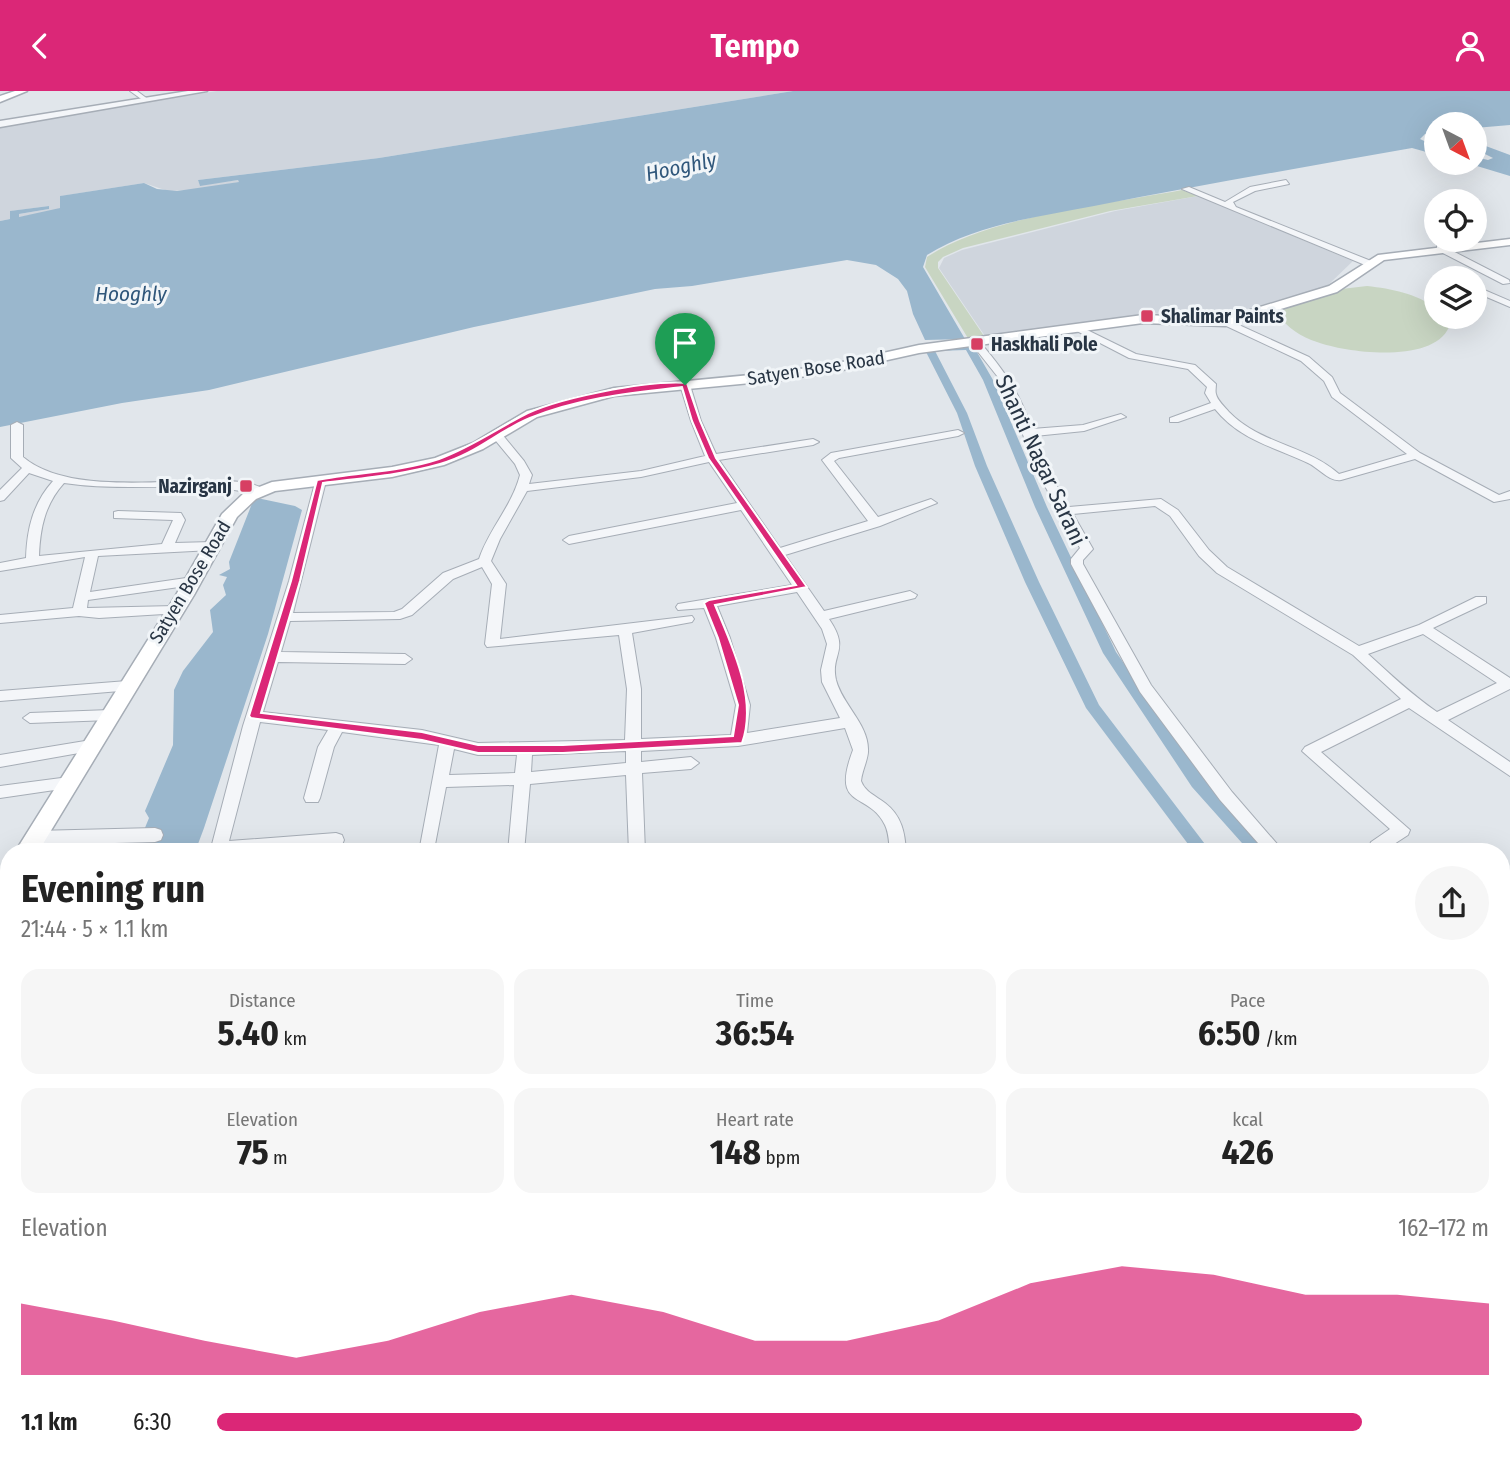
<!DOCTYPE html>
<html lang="en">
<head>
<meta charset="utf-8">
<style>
  :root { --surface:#fff; --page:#f6f6f6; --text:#222; --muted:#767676; --accent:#db2777 }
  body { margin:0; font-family:"Fira Sans Condensed",sans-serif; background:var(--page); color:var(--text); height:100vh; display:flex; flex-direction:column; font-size:26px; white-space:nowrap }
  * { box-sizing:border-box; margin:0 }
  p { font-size:23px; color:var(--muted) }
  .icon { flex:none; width:38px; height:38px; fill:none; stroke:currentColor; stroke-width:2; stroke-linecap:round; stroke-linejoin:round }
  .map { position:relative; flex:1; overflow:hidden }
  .sheet { position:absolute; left:0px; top:752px; width:1510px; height:620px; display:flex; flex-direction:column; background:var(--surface); border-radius:28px 28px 0 0; box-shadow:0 7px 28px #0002 }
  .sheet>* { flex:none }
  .needle { width:46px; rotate:139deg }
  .buttons { position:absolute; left:1424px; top:21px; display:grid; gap:14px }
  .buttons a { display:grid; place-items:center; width:63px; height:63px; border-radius:50%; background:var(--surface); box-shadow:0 7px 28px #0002; font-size:35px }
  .pin { position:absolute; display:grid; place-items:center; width:60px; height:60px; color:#fff; margin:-72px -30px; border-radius:50% 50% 50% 0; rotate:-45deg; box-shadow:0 0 7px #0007 }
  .pin .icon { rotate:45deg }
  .round { display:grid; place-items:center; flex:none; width:74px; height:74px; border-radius:37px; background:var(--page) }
  .overview { display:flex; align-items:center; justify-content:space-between; height:119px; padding:0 21px }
  h1 { font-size:38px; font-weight:700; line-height:52px }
  .metrics { display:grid; grid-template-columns:repeat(3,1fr); gap:10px; height:119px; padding:7px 21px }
  .metrics div { display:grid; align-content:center; border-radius:18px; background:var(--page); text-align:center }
  .metrics b { font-size:35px; font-weight:700 }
  .metrics small { font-size:19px; font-weight:400 }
  .metrics p { font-size:19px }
  .chart { height:196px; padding:14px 21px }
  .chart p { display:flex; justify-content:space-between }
  .chart svg { width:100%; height:126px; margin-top:7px; fill:var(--accent); opacity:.7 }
  ul { padding:0 21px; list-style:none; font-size:23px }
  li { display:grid; grid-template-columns:112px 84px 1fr; align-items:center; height:52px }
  li i { height:18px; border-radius:9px; background:var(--accent) }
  header { display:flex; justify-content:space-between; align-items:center; height:91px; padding:0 21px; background:var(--accent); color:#fff; font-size:32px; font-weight:700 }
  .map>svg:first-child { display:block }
  .built { fill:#cfd5dd }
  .green { fill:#c8d5c2 }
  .water { fill:#9ab7cd }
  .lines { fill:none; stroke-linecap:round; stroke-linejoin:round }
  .canal { fill:#9ab7cd; fill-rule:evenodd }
  .minor-casing { stroke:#a6adb6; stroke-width:2 }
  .tertiary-casing { stroke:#a6adb6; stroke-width:3 }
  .secondary-casing { stroke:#a6adb6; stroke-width:3 }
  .minor { fill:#f4f6f9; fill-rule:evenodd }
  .tertiary { fill:#f4f6f9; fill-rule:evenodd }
  .secondary { fill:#fff; fill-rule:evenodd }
  .route { fill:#db2777; stroke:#fff; stroke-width:2; fill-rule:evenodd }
  .poi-dot { fill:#d73f63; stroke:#f1f5f8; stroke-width:2.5 }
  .labels { text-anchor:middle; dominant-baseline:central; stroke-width:6; stroke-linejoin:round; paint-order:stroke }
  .far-poi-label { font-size:19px; font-weight:bold; fill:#283544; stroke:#f1f5f8; text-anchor:start }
  .far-street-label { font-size:19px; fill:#283544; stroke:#f1f5f8 }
  .far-water-label { font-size:21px; font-style:italic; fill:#30577b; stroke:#f1f5f8 }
  .street-label { font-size:23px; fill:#283544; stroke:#f1f5f8 }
</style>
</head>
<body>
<header><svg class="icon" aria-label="back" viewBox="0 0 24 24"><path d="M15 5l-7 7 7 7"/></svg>Tempo<svg class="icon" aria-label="person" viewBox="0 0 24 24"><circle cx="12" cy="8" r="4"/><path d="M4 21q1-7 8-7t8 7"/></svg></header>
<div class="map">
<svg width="1510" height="1372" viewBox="0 0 1510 1372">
  <rect width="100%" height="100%" fill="#e1e6eb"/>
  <!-- built -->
  <g class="built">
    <path d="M217,0H793L379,67L198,89L200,94L238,89L240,91L192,99L168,100L144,92L61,105L60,117L54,120L19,126V123L49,118V115L11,120L10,128L0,130V35Z"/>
    <path d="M1198,105L1353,170L1326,196L1214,227L1149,222L987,248L939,177L944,167L962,159L1115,120Z"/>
  </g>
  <!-- green -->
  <g class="green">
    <path d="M1182,99L1198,105L1110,120L963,157L943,166L938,171V177L986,248L969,249L925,176L927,166C989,125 1108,113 1182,99Z"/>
    <path d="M1367,195C1392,198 1416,202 1437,218V226L1446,227L1449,236C1433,273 1347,262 1317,251C1301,246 1288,237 1278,224L1279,218L1333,199Z"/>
  </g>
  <!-- water -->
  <g class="water">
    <path d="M793,0H1510V34L1475,37V33H1437V43H1425L1420,48L1437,56V64L1412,57C1306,76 1200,94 1094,115C1038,126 976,133 927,164L923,176L965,248L925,249L913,223L907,200L898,188L876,174L847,169L692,195L655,198L474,236L209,299L122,312L0,336V130L10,128V120L49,115V118L19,123V126L60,117V105L144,92L157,98L177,100L239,91L238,89L200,95L198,89L379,67Z"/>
    <path d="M1475,51L1510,64V85L1467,72H1475V66L1488,69L1493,67L1475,58Z"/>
    <path d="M257,407L295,415L302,419L268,543L204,737L195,761H135L149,727L145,720L173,654L174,599L183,580L213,541L210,519L226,504L223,494L227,486L219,484L230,478L229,471L253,410Z"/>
    <path d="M9,1110V1231H0V1130Z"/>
    <path d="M0,1256H9V1363H16L14,1372H0Z"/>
    <rect x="382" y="1363" width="305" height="9"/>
  </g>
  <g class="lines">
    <!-- canal -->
    <g class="canal">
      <path d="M969,253L974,256L993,289L1047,416L1116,561L1204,688L1268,761H1250L1192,696L1103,562L1035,416L983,289L966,259L935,260L967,322L987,375L1039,491L1099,614L1211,761H1194L1086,617L1025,491L975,375L957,322L924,257L929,254Z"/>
      <path d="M1502,1000L1510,1004V1028L1502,1024Z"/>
      <path d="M1502,1082L1510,1086V1114L1502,1109Z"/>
    </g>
    <!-- minor casing -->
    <g class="minor-casing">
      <g id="minor">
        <path d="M130,0H137L149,9L144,10Z"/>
        <path d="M1286,89L1289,93L1255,100L1233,111L1236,116L1371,170V174H1365L1182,98L1189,96L1225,111L1250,96Z"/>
        <path d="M1437,155H1443L1509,189L1510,192L1503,193L1437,159Z"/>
        <path d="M1475,195L1510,210V216L1475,201Z"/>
        <path d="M1222,229H1228L1309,266L1332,286L1340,302L1420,362L1499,404L1510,400V408L1494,411L1415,368L1341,389C1329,391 1319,377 1308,372C1274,356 1240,349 1215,318L1178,331H1170V327L1211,312L1205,302L1207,296L1188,278L1129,267L1073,238L1081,236L1136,263L1195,274L1216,293C1216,296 1215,300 1216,303C1217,309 1225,316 1229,321C1260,353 1306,354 1339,383L1407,363L1332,306L1324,290L1301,270L1222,233Z"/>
        <path d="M976,249L979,250C1005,281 1019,300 1032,338L1083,334L1121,323L1126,326L1084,340L1035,345L1045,374L1069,416L1161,408L1178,419L1209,459L1227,476L1359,555L1419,534L1476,506H1486V512L1433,537L1510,587V598L1448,629L1510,671V685L1409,617L1321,661L1410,739L1408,744L1388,757L1390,761H1372L1369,756L1371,751L1390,738L1302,660L1305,656L1401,608L1399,606L1353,564L1217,482L1199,465L1170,425L1155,415L1073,423L1093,458L1083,469V473L1151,594L1232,701L1284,761H1266L1220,709L1140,601L1071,473V468L1080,457L1033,374L1012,310L1001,290L971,252ZM1423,543L1497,592L1437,621C1412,604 1390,583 1368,563Z"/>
        <path d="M685,291L690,294L701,330L716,363L813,348L819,351L813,354L719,369L780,457L868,430L822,369L831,362L958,339L964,342L958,345L839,367L834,370L878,426L931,408L937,412L880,435L785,464L824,520L910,500L917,504L915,507L829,528C851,560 830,562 836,589C842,613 868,633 868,658C869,667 862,679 861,690C865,701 876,705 885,712C902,725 905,742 906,761H890C889,753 889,742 885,734C868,699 830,720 853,659L845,637L738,655L641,660V671L691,666L699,672L691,678L642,682L645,761H629L626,684L530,693L524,761H508L514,694L446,696L434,759L433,761H419L439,654L342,641L334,656L320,707L318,711H306L304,707L318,656L328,639L260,631L229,750L336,742L342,744L344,749L342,754L336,756L254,761H210L243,635L289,490L316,388H324L326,390L293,522L394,521L402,518L443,482L479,468C489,438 512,415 520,384L515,373L491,344L493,342H501L524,370L532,384L529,393L641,380L705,365L691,330L680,294ZM709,371L737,412L569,445L563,449L569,453L741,419L792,494L678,513L676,516L678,519L704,517L716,547L736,614L731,644L641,648V598L632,542L692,531L694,528L692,525L500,548L506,493L491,470L500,448L527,400L641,386ZM482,476L492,493L485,553L487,556L619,544L627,598L625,649L478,652L422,639L263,621L278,571L405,573L412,568L405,563L281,561L290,530L400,528L412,524L453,488ZM797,501L822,538L827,553L821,579L822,591L840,627L747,642L750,614L730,547L717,515ZM454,658L478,664H517L515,682L449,684ZM626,660V672L531,681L532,664Z"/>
        <path d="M17,331L23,334V366C64,401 151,390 203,390C223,390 251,388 267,400L261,404C197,388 129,402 64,392C45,413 40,437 39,465L162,453L173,429L114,427V421L118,420L181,422L185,429L175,452L212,451L218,455L212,459L98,465L90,501L193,486L200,490L193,494L88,509L87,517L175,515L182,519L180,522L99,527L79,525L0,532V524L73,517L85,466L0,480V472L26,467C27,438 33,412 53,390L29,382L4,409L0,410V399L22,377L11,367V334Z"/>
        <path d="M127,590L132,591L134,595L132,599L0,610V600Z"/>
        <path d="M110,619L117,624L110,629L30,632L23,627L30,622Z"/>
        <path d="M91,649L96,651L99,655L96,659L0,676V664Z"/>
        <path d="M69,686L75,688L77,692L75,696L0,707V695Z"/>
        <path d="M155,737L161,739L163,744L161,749L155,751L35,754L29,752L27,747L29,742L35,740Z"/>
        <path d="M1510,888V906L1502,909V891Z"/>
        <path d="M1502,980L1510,983V1008L1502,1003Z"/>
        <path d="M1502,1095L1510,1099V1127L1502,1123Z"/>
        <path d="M9,1229V1253L0,1254V1230Z"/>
        <path d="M13,1363H37L36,1372H10Z"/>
        <path d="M115,1363H150L154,1372H117Z"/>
        <path d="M202,1363H269L265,1372H198Z"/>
        <path d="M376,1363H400V1372H374Z"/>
        <path d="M804,1363H829L832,1372H806Z"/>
      </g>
    </g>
    <!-- tertiary casing -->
    <g class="tertiary-casing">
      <path id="tertiary" d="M188,0H207L0,36V30Z"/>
    </g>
    <!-- secondary casing -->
    <g class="secondary-casing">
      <g id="secondary">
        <path d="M15,0H27L0,11V5Z"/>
        <path d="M1510,148V154L1384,169L1337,201L1225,235L1143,232L919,262L838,280L781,289L614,305L537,326L483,358L444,374L392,386L275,400L256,408L237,426L194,504L38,761H15L176,504L222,423L244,402L272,391L392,376L435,367L473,352L527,320L614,297L781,281L838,272L919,254L1143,224L1224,227L1329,195L1378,164Z"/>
        <path d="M9,779V808L0,812V783Z"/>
      </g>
    </g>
    <!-- minor -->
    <use href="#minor" class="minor"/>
    <!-- tertiary -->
    <use href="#tertiary" class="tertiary"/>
    <!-- secondary -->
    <use href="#secondary" class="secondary"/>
  </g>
  <!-- route -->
  <path class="route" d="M687,292L700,330L716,367L807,496L715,514C732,555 758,608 742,652L563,662H478L422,649L251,627L249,625L291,490L317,389C357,381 400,381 439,368C469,357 492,341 520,326C554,307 648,289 687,292ZM682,296L692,330L708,367L796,494L709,509L704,512L718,547L738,614L733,645L563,654H478L422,641L261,622L300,490L323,392C362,387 402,384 440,373C476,363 498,340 530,327C579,307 630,302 682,296Z"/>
  <!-- markers -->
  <g class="poi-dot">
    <rect x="1140" y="218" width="14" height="14" rx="3.5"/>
    <rect x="970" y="246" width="14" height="14" rx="3.5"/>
    <rect x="239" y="388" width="14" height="14" rx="3.5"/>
  </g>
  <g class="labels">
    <!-- far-poi labels -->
    <g class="far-poi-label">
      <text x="1161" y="225">Shalimar Paints</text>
      <text x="991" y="253">Haskhali Pole</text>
      <text x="232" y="395" text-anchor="end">Nazirganj</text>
    </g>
    <!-- far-street labels -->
    <g class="far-street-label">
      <text transform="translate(816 277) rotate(-9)">Satyen Bose Road</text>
      <text transform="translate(190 491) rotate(-59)">Satyen Bose Road</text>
    </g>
    <!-- far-water labels -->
    <g class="far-water-label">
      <text transform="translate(681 76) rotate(-12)">Hooghly</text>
      <text x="131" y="203">Hooghly</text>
    </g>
    <!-- street labels -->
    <g class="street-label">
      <text transform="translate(1041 369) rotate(65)">Shanti Nagar Sarani</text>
    </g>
  </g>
</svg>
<div class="buttons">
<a><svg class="needle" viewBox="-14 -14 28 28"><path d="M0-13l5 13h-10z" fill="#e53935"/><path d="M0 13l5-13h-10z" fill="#767676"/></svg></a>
<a><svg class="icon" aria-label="locate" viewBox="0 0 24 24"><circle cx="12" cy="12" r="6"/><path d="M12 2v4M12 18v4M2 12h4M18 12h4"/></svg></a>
<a><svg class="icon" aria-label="layers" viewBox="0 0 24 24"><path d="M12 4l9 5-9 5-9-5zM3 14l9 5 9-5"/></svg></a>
</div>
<div class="pin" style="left:685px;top:294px;background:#1e9e55"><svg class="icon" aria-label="arrive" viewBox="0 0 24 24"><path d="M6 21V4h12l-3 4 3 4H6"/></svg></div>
<section class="sheet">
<div class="overview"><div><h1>Evening run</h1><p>21:44 · 5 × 1.1 km</p></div><a class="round"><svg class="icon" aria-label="share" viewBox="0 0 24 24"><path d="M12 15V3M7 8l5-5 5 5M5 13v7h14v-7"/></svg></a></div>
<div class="metrics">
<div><p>Distance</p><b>5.40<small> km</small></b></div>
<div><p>Time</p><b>36:54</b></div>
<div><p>Pace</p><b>6:50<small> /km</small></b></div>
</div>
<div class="metrics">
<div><p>Elevation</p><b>75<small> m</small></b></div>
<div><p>Heart rate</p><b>148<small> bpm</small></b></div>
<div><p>kcal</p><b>426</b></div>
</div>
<div class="chart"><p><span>Elevation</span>162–172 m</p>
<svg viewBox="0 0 160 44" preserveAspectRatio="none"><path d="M0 44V19L10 25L20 32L30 38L40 32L50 22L60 16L70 22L80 32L90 32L100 25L110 12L120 6L130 9L140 16L150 16L160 19V44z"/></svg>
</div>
<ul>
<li><b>1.1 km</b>6:30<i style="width:90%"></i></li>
</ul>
</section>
</div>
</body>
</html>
